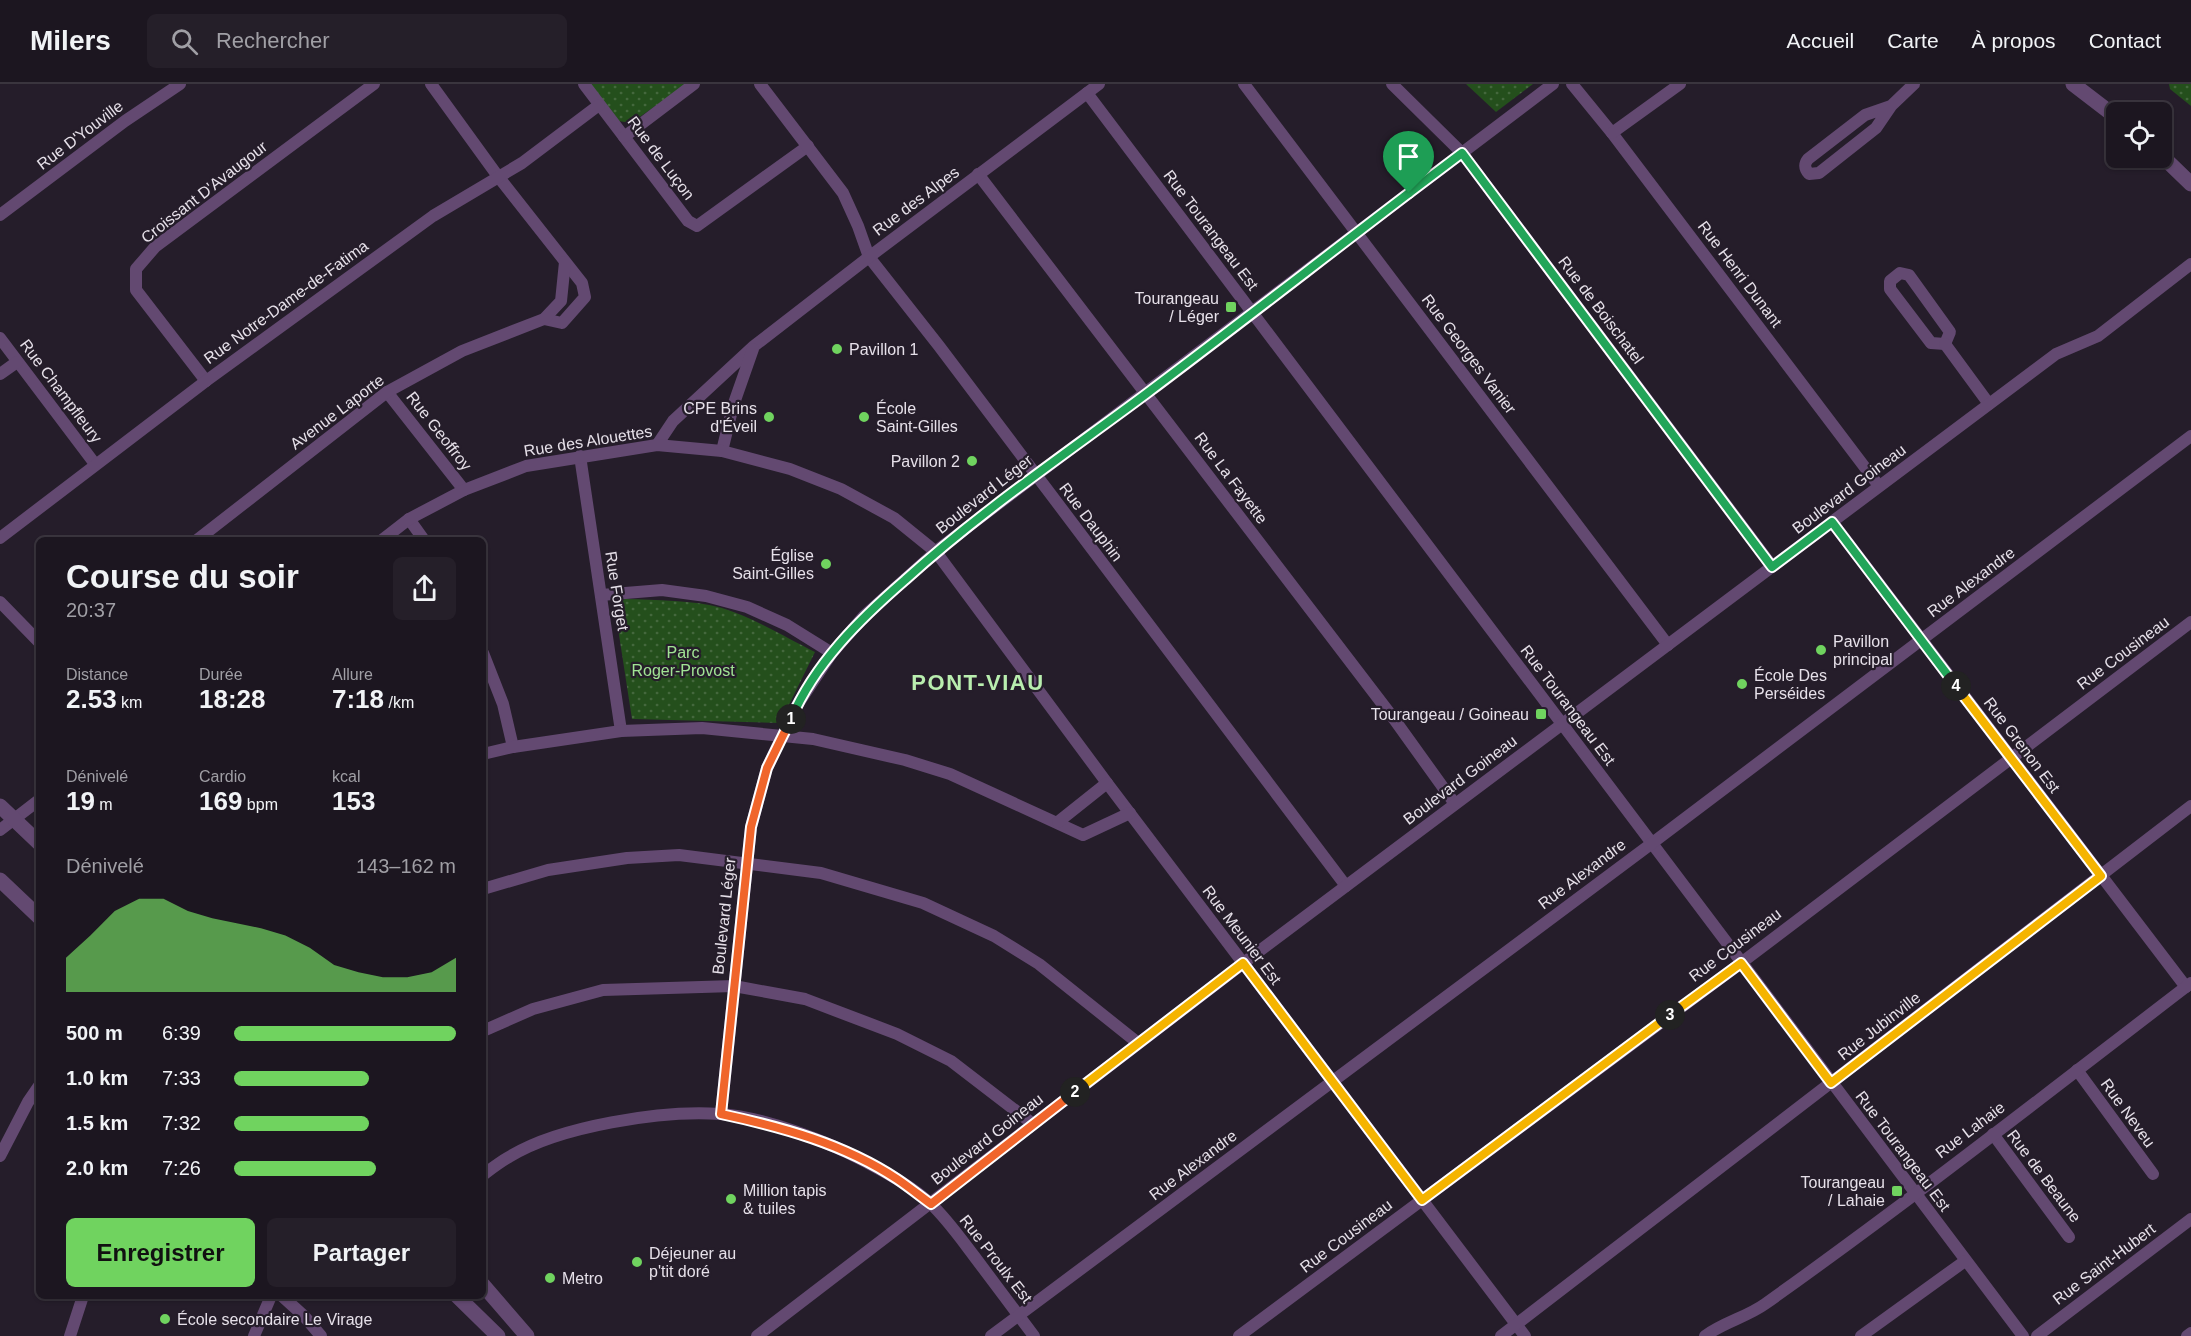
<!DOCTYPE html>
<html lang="fr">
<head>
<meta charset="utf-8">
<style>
  :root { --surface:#1c1620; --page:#251f29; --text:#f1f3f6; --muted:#a09fa5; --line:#3a353e; --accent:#70d35f }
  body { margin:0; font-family:Helvetica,sans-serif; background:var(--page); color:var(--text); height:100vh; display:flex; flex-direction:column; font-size:22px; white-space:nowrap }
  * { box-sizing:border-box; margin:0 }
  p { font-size:20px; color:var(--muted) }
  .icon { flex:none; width:33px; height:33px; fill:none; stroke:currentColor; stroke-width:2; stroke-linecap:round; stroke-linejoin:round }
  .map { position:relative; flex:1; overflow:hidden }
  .sheet { position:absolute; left:36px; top:453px; width:450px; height:762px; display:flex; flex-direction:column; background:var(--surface); border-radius:9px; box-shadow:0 2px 4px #0004,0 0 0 2px var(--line) }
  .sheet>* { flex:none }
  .controls { position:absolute; left:2106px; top:18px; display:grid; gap:12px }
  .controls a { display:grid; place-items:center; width:66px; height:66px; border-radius:9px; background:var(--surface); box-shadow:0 2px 4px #0004,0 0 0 2px var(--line); font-size:30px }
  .pin { position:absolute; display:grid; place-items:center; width:51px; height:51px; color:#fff; margin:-62px -26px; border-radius:50% 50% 50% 0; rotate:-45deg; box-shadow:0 0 6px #0007 }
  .pin .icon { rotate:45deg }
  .km { position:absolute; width:30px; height:30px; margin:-15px; border-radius:50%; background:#222; color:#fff; font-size:16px; line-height:30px; text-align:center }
  .round { display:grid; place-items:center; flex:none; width:63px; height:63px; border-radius:9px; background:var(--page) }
  .overview { display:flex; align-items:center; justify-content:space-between; height:102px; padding:0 30px }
  h1 { font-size:33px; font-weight:700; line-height:45px }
  .stats { display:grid; grid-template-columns:repeat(3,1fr); gap:9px; height:102px; padding:6px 30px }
  .stats div { display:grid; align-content:center }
  .stats b { font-size:26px; font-weight:700 }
  .stats small { font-size:16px; font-weight:400 }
  .stats p { font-size:16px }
  .chart { height:168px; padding:12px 30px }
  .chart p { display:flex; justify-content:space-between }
  .chart svg { width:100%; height:108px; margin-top:6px; fill:var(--accent); opacity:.7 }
  .action { display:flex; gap:12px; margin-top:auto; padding:12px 30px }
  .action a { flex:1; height:69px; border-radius:9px; background:var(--accent); color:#111; font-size:24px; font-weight:700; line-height:69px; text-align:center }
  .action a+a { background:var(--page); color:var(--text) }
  ul { padding:0 30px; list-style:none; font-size:20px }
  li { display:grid; grid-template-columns:96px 72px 1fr; align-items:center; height:45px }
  li i { height:15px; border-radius:8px; background:var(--accent) }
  header { display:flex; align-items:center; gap:36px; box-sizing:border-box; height:84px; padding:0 30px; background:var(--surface); border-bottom:2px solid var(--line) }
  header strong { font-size:28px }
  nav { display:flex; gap:33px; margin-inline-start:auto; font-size:21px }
  .search { width:420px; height:54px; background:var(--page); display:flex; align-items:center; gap:15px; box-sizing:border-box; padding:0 21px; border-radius:9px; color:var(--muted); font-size:22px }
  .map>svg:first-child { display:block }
  .park { fill:url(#park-dots) }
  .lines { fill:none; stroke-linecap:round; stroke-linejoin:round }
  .minor { stroke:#634971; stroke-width:12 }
  .tertiary { stroke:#634971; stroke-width:15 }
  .split-1-casing { stroke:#fff; stroke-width:12 }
  .split-2-casing { stroke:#fff; stroke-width:12 }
  .split-3-casing { stroke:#fff; stroke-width:12 }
  .split-4-casing { stroke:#fff; stroke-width:12 }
  .split-5-casing { stroke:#fff; stroke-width:12 }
  .split-1 { stroke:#22a559; stroke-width:8 }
  .split-2 { stroke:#f0652b; stroke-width:8 }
  .split-3 { stroke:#f5b400; stroke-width:8 }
  .split-4 { stroke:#f5b400; stroke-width:8 }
  .split-5 { stroke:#22a559; stroke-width:8 }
  .poi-dot { fill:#70d35f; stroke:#251d2a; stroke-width:2 }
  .labels { text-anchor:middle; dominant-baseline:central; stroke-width:4.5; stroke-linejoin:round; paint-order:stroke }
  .street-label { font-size:16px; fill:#e6e0e9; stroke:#251d2a }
  .poi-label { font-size:16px; fill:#e6e0e9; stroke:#251d2a; text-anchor:start }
  .park-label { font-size:16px; fill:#a0e394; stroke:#251d2a }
  .district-label { font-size:22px; font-weight:bold; letter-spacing:1.5px; fill:#b9eeaf; stroke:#251d2a }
</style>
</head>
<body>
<header>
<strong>Milers</strong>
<div class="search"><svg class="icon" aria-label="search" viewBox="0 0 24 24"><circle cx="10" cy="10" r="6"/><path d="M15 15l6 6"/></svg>Rechercher</div>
<nav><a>Accueil</a><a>Carte</a><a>À propos</a><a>Contact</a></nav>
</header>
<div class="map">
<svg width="2191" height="1252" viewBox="0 0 2191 1252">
  <defs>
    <pattern id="park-dots" width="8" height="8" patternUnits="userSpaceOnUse" patternTransform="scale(1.5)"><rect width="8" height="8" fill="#244f1c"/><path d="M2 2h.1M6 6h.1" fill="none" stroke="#44683d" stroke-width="1.8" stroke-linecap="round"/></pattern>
  </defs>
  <rect width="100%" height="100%" fill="#251d2a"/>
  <!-- park -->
  <g class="park">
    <path d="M588,0H687L631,39L612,36Z"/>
    <path d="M1466,0H1533L1496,28Z"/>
    <path d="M2169,0H2191V22L2170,5Z"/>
    <path d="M625,515C656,516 693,516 722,524C752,533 787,554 815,568L780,639L632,635L615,525L618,519Z"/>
  </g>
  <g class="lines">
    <!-- minor -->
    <g class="minor">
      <path d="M431,0L497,91L582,199L585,213L562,239L544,235"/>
      <path d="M584,0L688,137L697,142L808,62"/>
      <path d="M760,0L843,109L858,142L869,173L939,262L1346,802"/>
      <path d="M1244,0L1668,561"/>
      <path d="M1392,0L1462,69L1772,482"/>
      <path d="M1572,0L1612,49L1879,402"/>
      <path d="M1087,9L2023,1252"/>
      <path d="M1891,22L1865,31L1808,75C1804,80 1804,84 1809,90L1819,89L1876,44L1891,22L1914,0"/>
      <path d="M1612,49L1680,0"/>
      <path d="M624,53L694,0"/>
      <path d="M978,90L1394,635L1455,720"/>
      <path d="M0,131L125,37L180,0"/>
      <path d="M1900,189L1909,191L1950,248L1945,260L1931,259L1890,205V197Z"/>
      <path d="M0,254L95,380"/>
      <path d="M1945,260L1989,320"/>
      <path d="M0,290L17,278"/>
      <path d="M206,297L136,206V185L155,163L374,0"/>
      <path d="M387,308L464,406"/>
      <path d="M657,361L673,337L754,262L869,173L1099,0"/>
      <path d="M722,367L733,322L753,265"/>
      <path d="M580,372L621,647"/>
      <path d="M409,435L424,456"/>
      <path d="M1832,438L2186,903"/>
      <path d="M0,454L206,297L433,132L522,79L599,21"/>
      <path d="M197,456L387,308L462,267L544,235L561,217L565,178"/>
      <path d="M382,456L409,435L464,406L526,382L657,361L722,367L790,385L841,405L894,434L936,468L1107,699L1525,1252"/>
      <path d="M601,511L662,506L706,512L747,523L787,541L832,569"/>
      <path d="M0,518L39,558"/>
      <path d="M483,569L503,620L513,663"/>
      <path d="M483,670L513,663L621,647L702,644L813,655L905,676L950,690L1083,751L1130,729"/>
      <path d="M1058,738L1107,699"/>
      <path d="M0,746L39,716"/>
      <path d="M483,805L548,786L627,774L679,771L821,789L923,819L994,852L1039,880L1138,959"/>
      <path d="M483,947L533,925L603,906L734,902L805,915L897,950L951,977L1033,1040"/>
      <path d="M2077,986L2153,1090"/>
      <path d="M721,1030L751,743L767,684L796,623L832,569L864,532L940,464L1553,0"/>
      <path d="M1993,1050L2069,1153"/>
      <path d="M0,1072L28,1018L39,1002"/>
      <path d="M483,1091C491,1085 500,1078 509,1073C559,1042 662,1026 720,1030C764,1033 827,1057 866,1078C888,1090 912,1102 931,1120C947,1135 961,1155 974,1172C994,1199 1014,1225 1034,1252"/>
      <path d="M282,1212L304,1232L321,1252"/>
      <path d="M70,1252L83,1212"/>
      <path d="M254,1252L271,1212"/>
      <path d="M757,1252L1250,874L2056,270L2098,252L2191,180"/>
      <path d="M991,1252L1651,760L2191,352"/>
      <path d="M1239,1252L1741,879L2191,538"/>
      <path d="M1501,1252L2191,722"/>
      <path d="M1705,1252C1724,1238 1747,1233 1765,1220C1910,1117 2050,1007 2191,899"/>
      <path d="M1861,1252L1965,1177"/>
      <path d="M2037,1252L2191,1135"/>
      <path d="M2187,1252L2191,1249"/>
    </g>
    <!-- tertiary -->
    <g class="tertiary">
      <path d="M2073,0L2116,33"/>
      <path d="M2162,72L2191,100"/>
      <path d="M0,722L39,759"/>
      <path d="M0,796L39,833"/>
      <path d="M483,1201L527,1252"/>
      <path d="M457,1212L498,1252"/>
    </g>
  </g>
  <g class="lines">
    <!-- split-1 casing -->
    <g class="split-1-casing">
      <path id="split-1" d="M791,635C815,579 860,535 905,496C980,428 1064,371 1146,310C1234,244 1321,176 1409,109"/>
    </g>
    <!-- split-2 casing -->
    <g class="split-2-casing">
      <path id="split-2" d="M791,635L767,684L751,743L721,1030C782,1043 844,1060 897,1095C909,1103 920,1112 931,1120L1075,1008"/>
    </g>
    <!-- split-3 casing -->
    <g class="split-3-casing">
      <path id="split-3" d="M1075,1008L1243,879L1422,1116L1670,931"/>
    </g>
    <!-- split-4 casing -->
    <g class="split-4-casing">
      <path id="split-4" d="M1670,931L1741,879L1831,999L2101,792L1956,602"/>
    </g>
    <!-- split-5 casing -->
    <g class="split-5-casing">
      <path id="split-5" d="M1409,109L1462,69L1772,483L1832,438L1956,602"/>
    </g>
    <!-- split-1 -->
    <use href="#split-1" class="split-1"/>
    <!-- split-2 -->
    <use href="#split-2" class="split-2"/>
    <!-- split-3 -->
    <use href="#split-3" class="split-3"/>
    <!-- split-4 -->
    <use href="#split-4" class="split-4"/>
    <!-- split-5 -->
    <use href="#split-5" class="split-5"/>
  </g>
  <!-- markers -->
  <g class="poi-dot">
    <rect x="1225" y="217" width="12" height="12" rx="3"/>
    <circle cx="837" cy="265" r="6"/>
    <circle cx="769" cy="333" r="6"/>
    <circle cx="864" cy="333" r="6"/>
    <circle cx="972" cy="377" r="6"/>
    <circle cx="826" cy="480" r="6"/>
    <circle cx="1821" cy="566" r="6"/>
    <circle cx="1742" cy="600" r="6"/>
    <rect x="1535" y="624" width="12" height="12" rx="3"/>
    <rect x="1891" y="1101" width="12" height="12" rx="3"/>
    <circle cx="731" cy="1115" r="6"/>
    <circle cx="637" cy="1178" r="6"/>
    <circle cx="550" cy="1194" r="6"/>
    <circle cx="165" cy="1235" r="6"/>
  </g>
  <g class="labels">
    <!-- street labels -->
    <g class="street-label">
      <text transform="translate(80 51) rotate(-37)">Rue D'Youville</text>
      <text transform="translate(661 74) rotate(53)">Rue de Luçon</text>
      <text transform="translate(204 108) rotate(-38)">Croissant D'Avaugour</text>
      <text transform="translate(916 117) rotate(-37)">Rue des Alpes</text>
      <text transform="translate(1211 146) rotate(53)">Rue Tourangeau Est</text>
      <text transform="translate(1740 190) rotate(53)">Rue Henri Dunant</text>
      <text transform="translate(286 218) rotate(-36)">Rue Notre-Dame-de-Fatima</text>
      <text transform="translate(1601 226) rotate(53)">Rue de Boischatel</text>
      <text transform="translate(1469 270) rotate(53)">Rue Georges Vanier</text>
      <text transform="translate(61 307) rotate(53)">Rue Champfleury</text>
      <text transform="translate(337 328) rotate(-37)">Avenue Laporte</text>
      <text transform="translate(439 347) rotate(52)">Rue Geoffroy</text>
      <text transform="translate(588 357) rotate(-9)">Rue des Alouettes</text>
      <text transform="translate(1231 394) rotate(53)">Rue La Fayette</text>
      <text transform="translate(1849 405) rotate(-37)">Boulevard Goineau</text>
      <text transform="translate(984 410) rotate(-38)">Boulevard Léger</text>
      <text transform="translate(1091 438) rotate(53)">Rue Dauphin</text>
      <text transform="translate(1971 498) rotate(-37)">Rue Alexandre</text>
      <text transform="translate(617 507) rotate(81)">Rue Forget</text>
      <text transform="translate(2123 569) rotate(-37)">Rue Cousineau</text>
      <text transform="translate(1568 621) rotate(53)">Rue Tourangeau Est</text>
      <text transform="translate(2022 661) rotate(53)">Rue Grenon Est</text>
      <text transform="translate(1460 696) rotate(-37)">Boulevard Goineau</text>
      <text transform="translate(1582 790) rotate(-37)">Rue Alexandre</text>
      <text transform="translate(724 832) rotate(-84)">Boulevard Léger</text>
      <text transform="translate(1242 851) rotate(53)">Rue Meunier Est</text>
      <text transform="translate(1735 861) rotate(-37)">Rue Cousineau</text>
      <text transform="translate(1879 942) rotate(-38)">Rue Jubinville</text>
      <text transform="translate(2128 1029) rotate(54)">Rue Neveu</text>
      <text transform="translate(1970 1046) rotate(-37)">Rue Lahaie</text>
      <text transform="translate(987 1055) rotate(-38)">Boulevard Goineau</text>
      <text transform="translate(1903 1067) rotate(53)">Rue Tourangeau Est</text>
      <text transform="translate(1193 1081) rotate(-37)">Rue Alexandre</text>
      <text transform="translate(2044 1092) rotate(53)">Rue de Beaune</text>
      <text transform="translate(1346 1152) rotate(-37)">Rue Cousineau</text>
      <text transform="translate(996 1175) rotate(52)">Rue Proulx Est</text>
      <text transform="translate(2104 1180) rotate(-37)">Rue Saint-Hubert</text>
    </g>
    <!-- poi labels -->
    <g class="poi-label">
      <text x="1219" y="214" text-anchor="end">Tourangeau<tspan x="1219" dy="18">/ Léger</tspan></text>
      <text x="849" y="265">Pavillon 1</text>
      <text x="757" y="324" text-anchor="end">CPE Brins<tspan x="757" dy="18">d'Éveil</tspan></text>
      <text x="876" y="324">École<tspan x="876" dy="18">Saint-Gilles</tspan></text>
      <text x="960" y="377" text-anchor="end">Pavillon 2</text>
      <text x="814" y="471" text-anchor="end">Église<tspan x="814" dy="18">Saint-Gilles</tspan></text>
      <text x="1833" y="557">Pavillon<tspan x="1833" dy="18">principal</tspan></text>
      <text x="1754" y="591">École Des<tspan x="1754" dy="18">Perséides</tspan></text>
      <text x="1529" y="630" text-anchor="end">Tourangeau / Goineau</text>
      <text x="1885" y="1098" text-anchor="end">Tourangeau<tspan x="1885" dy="18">/ Lahaie</tspan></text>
      <text x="743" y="1106">Million tapis<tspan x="743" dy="18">&amp; tuiles</tspan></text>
      <text x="649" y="1169">Déjeuner au<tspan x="649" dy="18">p'tit doré</tspan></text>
      <text x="562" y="1194">Metro</text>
      <text x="177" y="1235">École secondaire Le Virage</text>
    </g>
    <!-- park labels -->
    <g class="park-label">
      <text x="683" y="568">Parc<tspan x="683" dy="18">Roger-Provost</tspan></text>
    </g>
    <!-- district labels -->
    <g class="district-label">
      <text x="978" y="598">PONT-VIAU</text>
    </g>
  </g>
</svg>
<div class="controls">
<a><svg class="icon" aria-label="locate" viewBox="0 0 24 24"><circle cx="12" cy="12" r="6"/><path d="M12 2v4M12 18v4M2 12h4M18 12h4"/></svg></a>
</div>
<div class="pin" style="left:1409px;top:109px;background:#1e9e55"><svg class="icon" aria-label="arrive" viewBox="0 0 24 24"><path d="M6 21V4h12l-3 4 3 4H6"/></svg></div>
<b class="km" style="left:791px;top:635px">1</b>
<b class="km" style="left:1075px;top:1008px">2</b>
<b class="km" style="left:1670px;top:931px">3</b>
<b class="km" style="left:1956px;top:602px">4</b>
<section class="sheet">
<div class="overview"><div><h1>Course du soir</h1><p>20:37</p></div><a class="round"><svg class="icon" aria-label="share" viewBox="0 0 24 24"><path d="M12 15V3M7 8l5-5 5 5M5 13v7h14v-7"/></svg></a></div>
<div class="stats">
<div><p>Distance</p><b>2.53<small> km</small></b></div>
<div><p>Durée</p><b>18:28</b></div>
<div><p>Allure</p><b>7:18<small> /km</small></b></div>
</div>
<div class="stats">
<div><p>Dénivelé</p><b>19<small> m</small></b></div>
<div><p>Cardio</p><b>169<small> bpm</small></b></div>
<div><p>kcal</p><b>153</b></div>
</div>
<div class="chart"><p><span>Dénivelé</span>143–162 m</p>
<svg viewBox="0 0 160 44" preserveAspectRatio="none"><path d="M0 44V30L10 21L20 11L30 6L40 6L50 11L60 14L70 16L80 18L90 21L100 26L110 33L120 36L130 38L140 38L150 36L160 30V44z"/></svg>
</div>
<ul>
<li><b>500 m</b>6:39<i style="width:100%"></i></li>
<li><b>1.0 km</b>7:33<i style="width:61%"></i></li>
<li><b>1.5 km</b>7:32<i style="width:61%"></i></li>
<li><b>2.0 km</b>7:26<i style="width:64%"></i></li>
</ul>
<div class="action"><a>Enregistrer</a><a>Partager</a></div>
</section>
</div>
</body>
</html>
